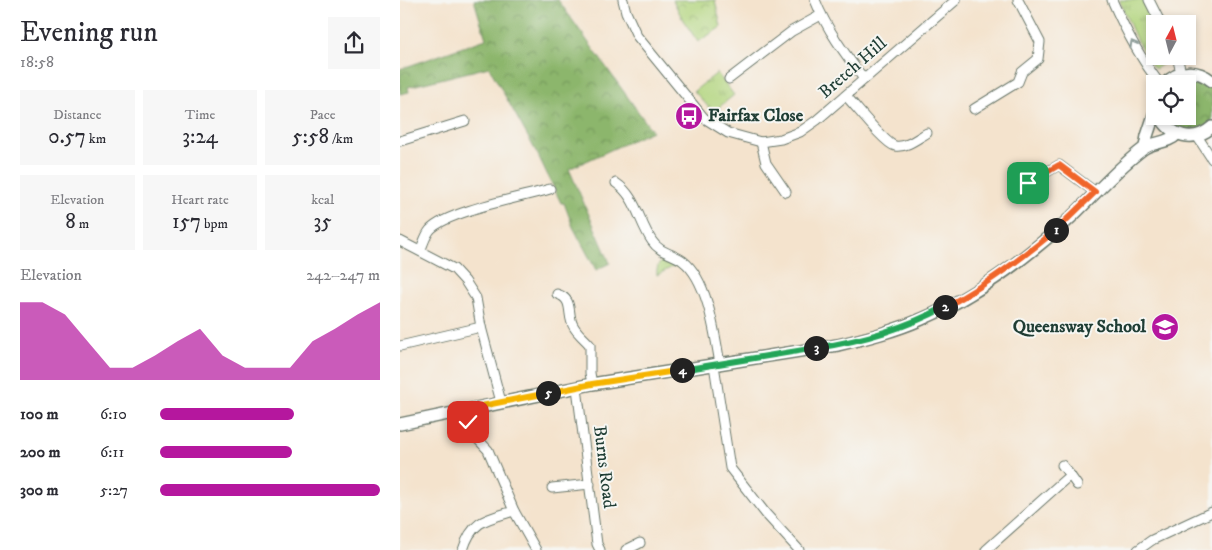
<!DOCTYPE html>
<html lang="en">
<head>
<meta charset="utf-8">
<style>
  :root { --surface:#fff; --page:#f7f7f7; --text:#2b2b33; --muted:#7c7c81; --accent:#b5179e }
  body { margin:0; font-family:"IM FELL DW Pica",serif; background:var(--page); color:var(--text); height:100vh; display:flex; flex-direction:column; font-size:19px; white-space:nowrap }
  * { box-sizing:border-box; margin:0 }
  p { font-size:16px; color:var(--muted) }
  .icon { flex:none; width:28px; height:28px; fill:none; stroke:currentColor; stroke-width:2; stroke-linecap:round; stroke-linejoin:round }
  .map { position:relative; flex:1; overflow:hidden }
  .panel { display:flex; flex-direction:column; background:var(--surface); width:400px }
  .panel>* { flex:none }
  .needle { width:32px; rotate:7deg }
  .fabs { position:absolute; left:746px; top:15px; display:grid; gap:10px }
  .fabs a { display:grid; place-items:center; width:50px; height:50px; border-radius:0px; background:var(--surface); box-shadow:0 2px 8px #0003; font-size:25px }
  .pin { position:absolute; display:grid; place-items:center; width:42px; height:42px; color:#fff; margin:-21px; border-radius:10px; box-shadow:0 2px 8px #0006 }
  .km { position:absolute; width:25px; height:25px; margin:-12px; border-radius:50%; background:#222; color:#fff; font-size:14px; line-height:25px; text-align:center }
  .round { display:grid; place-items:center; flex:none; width:52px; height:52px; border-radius:0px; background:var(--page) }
  .overview { display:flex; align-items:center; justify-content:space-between; height:85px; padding:0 20px }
  h1 { font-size:28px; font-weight:600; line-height:38px }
  .stats { display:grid; grid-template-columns:repeat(3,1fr); gap:8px; height:85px; padding:5px 20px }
  .stats div { display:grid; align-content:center; border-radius:0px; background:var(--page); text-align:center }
  .stats b { font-size:21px; font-weight:600 }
  .stats small { font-size:14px; font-weight:400 }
  .stats p { font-size:14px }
  .chart { height:140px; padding:10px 20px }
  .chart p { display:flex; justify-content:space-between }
  .chart svg { width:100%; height:90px; margin-top:5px; fill:var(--accent); opacity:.7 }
  ul { padding:0 20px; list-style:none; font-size:16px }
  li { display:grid; grid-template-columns:80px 60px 1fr; align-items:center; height:38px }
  li i { height:12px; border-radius:6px; background:var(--accent) }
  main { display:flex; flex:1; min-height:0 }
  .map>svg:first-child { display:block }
  .grass { fill:url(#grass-tufts); stroke:#688858 }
  .forest { fill:url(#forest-crowns); stroke:#567a50 }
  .park { fill:url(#park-crowns); stroke:#688858 }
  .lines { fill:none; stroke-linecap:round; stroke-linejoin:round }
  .minor-casing { stroke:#6a776a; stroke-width:11 }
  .major-casing { stroke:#6a776a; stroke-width:14 }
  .minor { stroke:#fff; stroke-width:9 }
  .major { stroke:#fff; stroke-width:11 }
  .oneway { stroke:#8f9e9a }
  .split-1-casing { stroke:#fff; stroke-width:10 }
  .split-2-casing { stroke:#fff; stroke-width:10 }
  .split-3-casing { stroke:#fff; stroke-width:10 }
  .split-4-casing { stroke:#fff; stroke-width:10 }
  .split-5-casing { stroke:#fff; stroke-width:10 }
  .split-6-casing { stroke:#fff; stroke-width:10 }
  .split-1 { stroke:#f0652b; stroke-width:6 }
  .split-2 { stroke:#f0652b; stroke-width:6 }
  .split-3 { stroke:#22a559; stroke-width:6 }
  .split-4 { stroke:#22a559; stroke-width:6 }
  .split-5 { stroke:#f5b400; stroke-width:6 }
  .split-6 { stroke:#f5b400; stroke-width:6 }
  .labels { text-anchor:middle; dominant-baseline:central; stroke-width:4; stroke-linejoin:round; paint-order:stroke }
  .street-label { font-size:18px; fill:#1f3d34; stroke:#f6f6f2 }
  .poi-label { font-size:18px; font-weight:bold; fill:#1f3d34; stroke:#f6f6f2; text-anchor:start }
</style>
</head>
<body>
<main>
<section class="panel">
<div class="overview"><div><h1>Evening run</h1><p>18:58</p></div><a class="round"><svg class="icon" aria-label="share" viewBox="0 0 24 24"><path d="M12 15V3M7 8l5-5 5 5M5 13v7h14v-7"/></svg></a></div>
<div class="stats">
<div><p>Distance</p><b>0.57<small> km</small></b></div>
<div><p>Time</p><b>3:24</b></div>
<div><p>Pace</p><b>5:58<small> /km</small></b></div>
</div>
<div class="stats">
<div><p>Elevation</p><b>8<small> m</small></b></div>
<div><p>Heart rate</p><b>157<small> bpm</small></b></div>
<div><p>kcal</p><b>35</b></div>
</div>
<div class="chart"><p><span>Elevation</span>242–247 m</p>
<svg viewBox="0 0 160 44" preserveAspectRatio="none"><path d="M0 44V6L10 6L20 12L30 25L40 38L50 38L60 32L70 25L80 19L90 32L100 38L110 38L120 38L130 25L140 19L150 12L160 6V44z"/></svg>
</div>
<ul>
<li><b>100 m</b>6:10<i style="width:61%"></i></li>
<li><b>200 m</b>6:11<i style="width:60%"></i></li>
<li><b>300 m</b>5:27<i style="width:100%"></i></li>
</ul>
</section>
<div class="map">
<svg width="812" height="550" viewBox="0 0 812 550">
  <defs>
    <pattern id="grass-tufts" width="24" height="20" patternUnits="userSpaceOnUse" patternTransform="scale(1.25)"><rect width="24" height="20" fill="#b1d47c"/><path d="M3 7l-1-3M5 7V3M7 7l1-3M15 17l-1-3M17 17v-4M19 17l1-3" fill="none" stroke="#8fad66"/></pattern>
    <pattern id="forest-crowns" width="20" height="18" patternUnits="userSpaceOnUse" patternTransform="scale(1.25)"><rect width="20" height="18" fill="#8cb66c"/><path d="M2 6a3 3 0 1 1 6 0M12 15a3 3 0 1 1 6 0" fill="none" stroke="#72955a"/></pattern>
    <pattern id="park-crowns" width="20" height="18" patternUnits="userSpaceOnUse" patternTransform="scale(1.25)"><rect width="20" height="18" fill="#b1d47c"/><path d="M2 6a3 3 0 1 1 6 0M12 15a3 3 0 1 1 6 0" fill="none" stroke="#8fad66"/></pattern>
  </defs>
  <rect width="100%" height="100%" fill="#f6f6f2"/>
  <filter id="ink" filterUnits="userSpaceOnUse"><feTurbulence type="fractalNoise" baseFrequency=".02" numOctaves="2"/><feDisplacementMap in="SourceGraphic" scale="10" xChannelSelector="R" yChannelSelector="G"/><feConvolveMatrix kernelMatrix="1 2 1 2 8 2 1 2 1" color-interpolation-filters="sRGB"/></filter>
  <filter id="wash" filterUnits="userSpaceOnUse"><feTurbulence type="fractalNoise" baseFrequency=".0096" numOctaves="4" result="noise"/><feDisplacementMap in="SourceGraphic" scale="20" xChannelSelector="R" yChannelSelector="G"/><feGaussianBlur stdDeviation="1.12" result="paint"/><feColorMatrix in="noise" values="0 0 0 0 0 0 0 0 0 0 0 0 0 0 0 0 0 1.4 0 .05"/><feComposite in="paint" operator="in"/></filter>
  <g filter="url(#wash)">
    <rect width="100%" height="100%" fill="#f4e3cd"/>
    <!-- grass -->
    <g class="grass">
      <path d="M719,0H743L755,24V56H772L773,58L755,69L752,66L737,41Z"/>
      <path d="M317,73L334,95L313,112L294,91Z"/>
    </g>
    <!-- forest -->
    <g class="forest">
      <path d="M74,0H158L252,131L169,169L210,263L196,270L173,227L164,203H161L138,155L89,67L8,87L9,92L0,94V69L86,39Z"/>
      <path d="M794,77L810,85L812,88V123L802,131L783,133L763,116H788V84H771L775,80Z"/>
    </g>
    <!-- park -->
    <g class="park">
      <path d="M273,0H315L321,27L298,42L283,20Z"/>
      <path d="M266,258L278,264L257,275C256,267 259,262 266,258Z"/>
    </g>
  </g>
  <g filter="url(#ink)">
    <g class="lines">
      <!-- minor casing -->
      <g class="minor-casing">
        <g id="minor">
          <path d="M223,0L226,12L237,36L304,118L328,133L361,142L381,139L400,132L417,120L556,0"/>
          <path d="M415,0C427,30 445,54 464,79"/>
          <path d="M712,0C725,30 740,58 760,84"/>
          <path d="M749,0L761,24"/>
          <path d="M777,56L781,73"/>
          <path d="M329,79L392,31L421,15"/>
          <path d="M446,96C455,105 484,143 495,146C506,148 518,138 527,133"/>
          <path d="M574,109L618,82L622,72L638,59L640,42L618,0"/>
          <path d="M797,136L812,159"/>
          <path d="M0,141L65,121"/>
          <path d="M361,142L366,163L386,192"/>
          <path d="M216,183C236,196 239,222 252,241C260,253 272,253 283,261C308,280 315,335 320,364"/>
          <path d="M627,183L659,165L695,192"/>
          <path d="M0,241L54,269L65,281L76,298L81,327L101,402"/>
          <path d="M20,251C23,245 25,236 30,230C47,211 123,197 150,189"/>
          <path d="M157,294C175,299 166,316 174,327C178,334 185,339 190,345V373L192,384"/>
          <path d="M0,346L81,327"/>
          <path d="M314,365L330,468L366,514L399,550"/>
          <path d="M177,388L197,544L200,550"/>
          <path d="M662,465L670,475"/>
          <path d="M152,488L190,484"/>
          <path d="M114,511L136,550"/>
          <path d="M63,550C72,520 87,519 114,511L88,450L71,432L67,409"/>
          <path d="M226,550L240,543"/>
          <path d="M586,550L670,475L677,485"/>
          <path d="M738,550L752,540L812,512"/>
        </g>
      </g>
      <!-- major casing -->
      <g class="major-casing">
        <g id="major">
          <path d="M765,84C778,69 797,69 812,81"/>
          <path d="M760,116C771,137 794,143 812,127"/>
          <path d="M745,147L747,136L755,112"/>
          <path d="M0,424L192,384L438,345C467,338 495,331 522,319C575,297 623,260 666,222C692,198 715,170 743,149C754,141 768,144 777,134"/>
        </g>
      </g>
      <!-- minor -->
      <use href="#minor" class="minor"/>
      <!-- major -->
      <use href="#major" class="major"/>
    </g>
    <!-- one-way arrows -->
    <defs><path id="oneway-chevron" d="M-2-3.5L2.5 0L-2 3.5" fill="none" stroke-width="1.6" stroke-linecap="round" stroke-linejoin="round" transform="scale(1.25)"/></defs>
    <use class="oneway" href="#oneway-chevron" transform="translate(733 44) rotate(-120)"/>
  </g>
  <g class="lines" filter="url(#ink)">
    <!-- split-1 casing -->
    <g class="split-1-casing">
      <path id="split-1" d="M628,183L659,165L695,192L656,230"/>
    </g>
    <!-- split-2 casing -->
    <g class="split-2-casing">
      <path id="split-2" d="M545,307C585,286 621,259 656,230"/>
    </g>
    <!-- split-3 casing -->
    <g class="split-3-casing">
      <path id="split-3" d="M416,348C461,341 504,329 545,307"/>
    </g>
    <!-- split-4 casing -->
    <g class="split-4-casing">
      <path id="split-4" d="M282,370L416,348"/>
    </g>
    <!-- split-5 casing -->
    <g class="split-5-casing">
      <path id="split-5" d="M148,393L192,384L282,370"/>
    </g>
    <!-- split-6 casing -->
    <g class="split-6-casing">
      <path id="split-6" d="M68,422L66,409L148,393"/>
    </g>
    <!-- split-1 -->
    <use href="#split-1" class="split-1"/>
    <!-- split-2 -->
    <use href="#split-2" class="split-2"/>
    <!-- split-3 -->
    <use href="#split-3" class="split-3"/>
    <!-- split-4 -->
    <use href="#split-4" class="split-4"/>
    <!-- split-5 -->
    <use href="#split-5" class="split-5"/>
    <!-- split-6 -->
    <use href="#split-6" class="split-6"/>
  </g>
  <!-- icons -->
  <defs>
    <g id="bus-disc" transform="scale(1.4375)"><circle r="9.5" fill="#b5179e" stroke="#f6f6f2"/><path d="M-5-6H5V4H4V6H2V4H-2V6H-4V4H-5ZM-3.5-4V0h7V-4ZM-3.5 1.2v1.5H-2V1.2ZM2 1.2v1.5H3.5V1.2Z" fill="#fff"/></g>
    <g id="school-disc" transform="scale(1.4375)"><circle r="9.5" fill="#b5179e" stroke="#f6f6f2"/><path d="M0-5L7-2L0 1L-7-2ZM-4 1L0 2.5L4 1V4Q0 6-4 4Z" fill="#fff"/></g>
  </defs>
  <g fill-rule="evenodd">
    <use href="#bus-disc" x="289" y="116"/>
    <use href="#school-disc" x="765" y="327"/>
  </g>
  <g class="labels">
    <!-- street labels -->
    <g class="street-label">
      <text transform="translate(453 68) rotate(-41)">Bretch Hill</text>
      <text transform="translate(204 467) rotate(83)">Burns Road</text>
    </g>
    <!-- poi labels -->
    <g class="poi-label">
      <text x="308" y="116">Fairfax Close</text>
      <text x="746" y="327" text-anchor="end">Queensway School</text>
    </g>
  </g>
</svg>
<div class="fabs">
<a><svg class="needle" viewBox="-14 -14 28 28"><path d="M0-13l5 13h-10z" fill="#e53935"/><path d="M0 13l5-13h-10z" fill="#7c7c81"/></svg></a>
<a><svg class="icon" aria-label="locate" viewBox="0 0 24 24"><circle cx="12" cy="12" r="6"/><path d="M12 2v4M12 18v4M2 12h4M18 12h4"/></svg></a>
</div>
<div class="pin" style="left:628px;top:183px;background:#1e9e55"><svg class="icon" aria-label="arrive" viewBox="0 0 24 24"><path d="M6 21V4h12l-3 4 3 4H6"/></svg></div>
<div class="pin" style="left:68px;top:422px;background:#d93025"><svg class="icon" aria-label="check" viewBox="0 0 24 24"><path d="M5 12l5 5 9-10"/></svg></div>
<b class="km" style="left:656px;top:230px">1</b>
<b class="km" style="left:545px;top:307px">2</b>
<b class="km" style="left:416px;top:348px">3</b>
<b class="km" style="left:282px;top:370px">4</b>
<b class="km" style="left:148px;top:393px">5</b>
</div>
</main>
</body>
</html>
